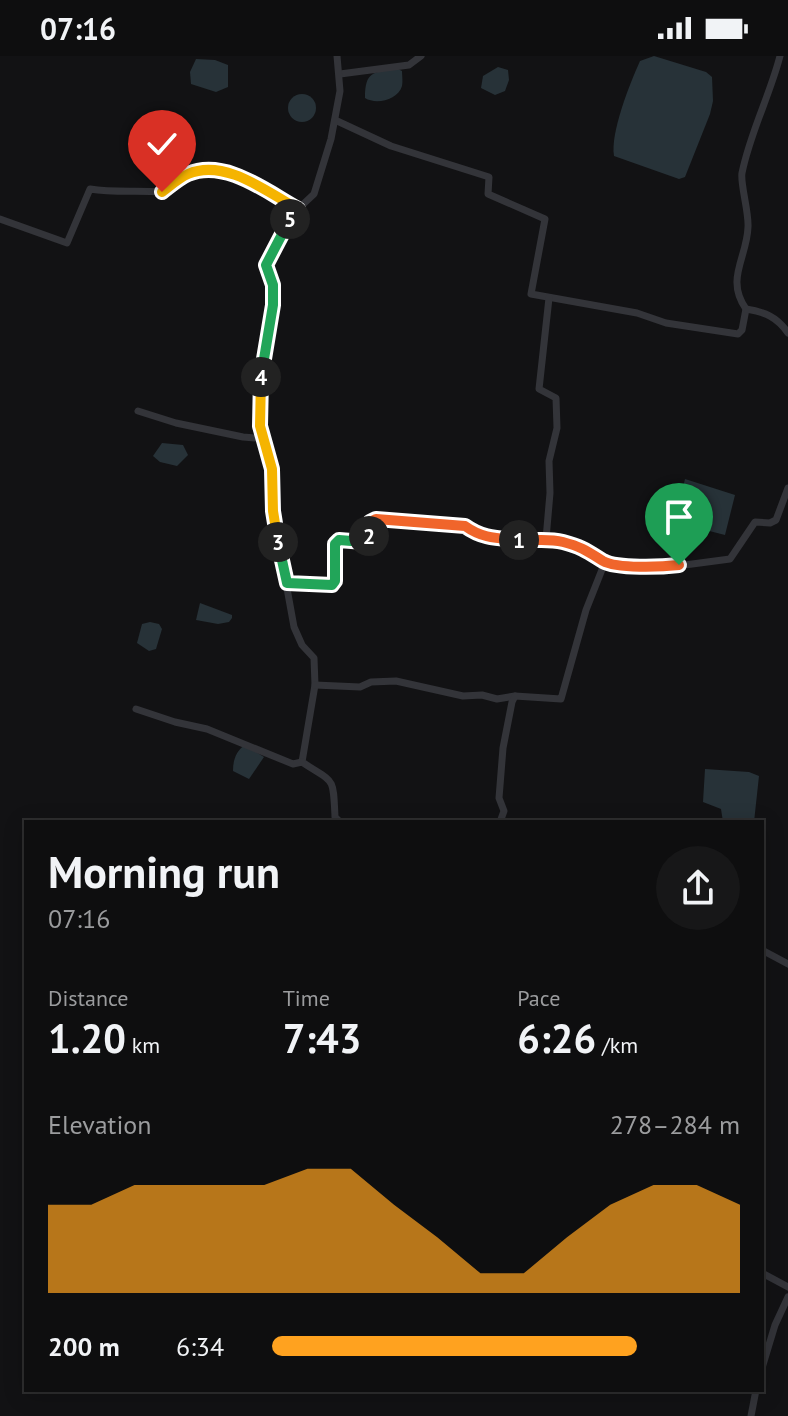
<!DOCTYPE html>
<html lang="en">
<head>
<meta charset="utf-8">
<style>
  :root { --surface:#0e0e0f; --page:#171718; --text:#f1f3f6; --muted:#9b9c9e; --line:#2e2e2f; --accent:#ffa21f }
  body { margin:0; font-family:"PT Sans",sans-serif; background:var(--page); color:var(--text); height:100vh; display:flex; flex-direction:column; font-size:30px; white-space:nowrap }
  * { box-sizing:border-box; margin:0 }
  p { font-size:26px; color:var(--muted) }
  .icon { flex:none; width:44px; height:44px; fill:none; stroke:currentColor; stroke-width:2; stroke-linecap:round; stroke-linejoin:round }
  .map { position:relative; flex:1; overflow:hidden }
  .drawer { position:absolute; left:24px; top:764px; width:740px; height:572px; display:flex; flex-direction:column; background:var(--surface); border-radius:0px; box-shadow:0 4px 20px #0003,0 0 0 2px var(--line) }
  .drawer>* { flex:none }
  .pin { position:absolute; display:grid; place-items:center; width:68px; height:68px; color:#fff; margin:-82px -34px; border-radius:50% 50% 50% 0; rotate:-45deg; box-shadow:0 0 8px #0007 }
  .pin .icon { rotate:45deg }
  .km { position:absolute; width:40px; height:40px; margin:-20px; border-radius:50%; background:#222; color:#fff; font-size:22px; line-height:40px; text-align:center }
  .round { display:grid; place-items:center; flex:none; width:84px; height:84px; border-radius:42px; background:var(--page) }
  .overview { display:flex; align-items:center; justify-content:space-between; height:136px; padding:0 24px }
  h1 { font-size:44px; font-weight:700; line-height:60px }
  .figures { display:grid; grid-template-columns:repeat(3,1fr); gap:12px; height:136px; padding:8px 24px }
  .figures div { display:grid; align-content:center }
  .figures b { font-size:40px; font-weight:700 }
  .figures small { font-size:22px; font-weight:400 }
  .figures p { font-size:22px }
  .chart { height:224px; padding:16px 24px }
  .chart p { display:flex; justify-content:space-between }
  .chart svg { width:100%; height:144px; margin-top:8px; fill:var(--accent); opacity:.7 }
  ul { padding:0 24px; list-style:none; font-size:26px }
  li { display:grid; grid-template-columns:128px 96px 1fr; align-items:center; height:60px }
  li i { height:20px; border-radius:10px; background:var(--accent) }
  .status { display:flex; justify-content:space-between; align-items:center; height:56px; padding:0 40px; background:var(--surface); direction:ltr }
  .status svg { height:22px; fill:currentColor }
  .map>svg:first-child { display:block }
  .water { fill:#273238 }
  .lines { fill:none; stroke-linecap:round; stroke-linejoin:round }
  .minor { stroke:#333439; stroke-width:7 }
  .split-1-casing { stroke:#fff; stroke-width:16 }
  .split-2-casing { stroke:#fff; stroke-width:16 }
  .split-3-casing { stroke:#fff; stroke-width:16 }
  .split-4-casing { stroke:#fff; stroke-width:16 }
  .split-5-casing { stroke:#fff; stroke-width:16 }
  .split-6-casing { stroke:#fff; stroke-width:16 }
  .split-1 { stroke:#f0652b; stroke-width:10 }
  .split-2 { stroke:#f0652b; stroke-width:10 }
  .split-3 { stroke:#22a559; stroke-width:10 }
  .split-4 { stroke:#f5b400; stroke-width:10 }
  .split-5 { stroke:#22a559; stroke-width:10 }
  .split-6 { stroke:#f5b400; stroke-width:10 }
</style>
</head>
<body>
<div class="status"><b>07:16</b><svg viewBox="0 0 49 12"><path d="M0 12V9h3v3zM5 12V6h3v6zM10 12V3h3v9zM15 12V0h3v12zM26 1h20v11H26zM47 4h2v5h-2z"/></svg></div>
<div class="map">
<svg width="788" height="1360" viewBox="0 0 788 1360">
  <rect width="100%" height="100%" fill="#121214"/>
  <!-- water -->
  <g class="water">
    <path d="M654,0L706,16L712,21L713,45L710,58L685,121L679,123L614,100C610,77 630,27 640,5Z"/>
    <path d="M196,3L215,4L228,9V31L216,36L191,28L190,16Z"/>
    <path d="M498,11L508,14L509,24L505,35L495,39L481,32L483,20Z"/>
    <path d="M396,12L402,15C402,18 403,26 402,30C398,44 376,49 365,42C365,15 373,17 396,12Z"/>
    <circle cx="302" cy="52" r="14"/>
    <path d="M162,387L183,389L188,399L177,410L160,406L153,400Z"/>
    <path d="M685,423L735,439L725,479L674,466Z"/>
    <path d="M200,547L232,559V562L229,566L218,568L196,564Z"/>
    <path d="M150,566L159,568L162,573L156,593L149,595L137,587L142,568Z"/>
    <path d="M245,689L264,701L249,723L233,715C233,704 236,695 245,689Z"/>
    <path d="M705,713L749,716L759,720L754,766H723L721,753L703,746Z"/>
  </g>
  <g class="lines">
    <!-- minor -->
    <g class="minor">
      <path d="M340,18L409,9L421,0"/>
      <path d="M335,64L391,90L489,121L488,138L545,163L531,238L637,257L666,267L738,278L742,274L746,253C725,223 747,202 748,171C749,156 740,127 742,117C750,77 770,39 780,0"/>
      <path d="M298,153L285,168L266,209L273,229V249L260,330V370L272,413L273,455L294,571L302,589L314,602L315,629L302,706C335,728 333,719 335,761L340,766"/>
      <path d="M0,163L67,187L90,133C115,137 137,134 162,136C170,131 179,122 188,118C225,102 267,136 298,153L314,138L331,83L340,35L337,0"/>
      <path d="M549,242L539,333L556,342L557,372L549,405L550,437L546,483L577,490L594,497L605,506L638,511L662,512L730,503L755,466L770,467L776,464L788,432"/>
      <path d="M746,253C765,256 777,261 788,277"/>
      <path d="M138,355L176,367L243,381L255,382L262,377"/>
      <path d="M287,527L332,529L335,525V488L339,484L364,486L369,481L370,466L376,463L465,470C490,488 518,483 546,483"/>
      <path d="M315,629L360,631L371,626L396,625L463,640L482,639L497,643L515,640"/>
      <path d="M136,653L175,666L207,673L293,708L302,706"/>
      <path d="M500,766L504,755L499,742L503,692L512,646L515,640L561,643L586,554L605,506"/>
      <path d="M762,894L788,908"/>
      <path d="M762,1217L788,1231"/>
      <path d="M762,1312L775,1269L788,1241"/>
      <path d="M751,1360L756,1334"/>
    </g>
  </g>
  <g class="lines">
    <!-- split-1 casing -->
    <g class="split-1-casing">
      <path id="split-1" d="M519,484C535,485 547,482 563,486C582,491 587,495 603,505C617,513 662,511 679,509"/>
    </g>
    <!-- split-2 casing -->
    <g class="split-2-casing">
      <path id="split-2" d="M369,480L370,466L376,463L465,470C483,483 498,482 519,484"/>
    </g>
    <!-- split-3 casing -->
    <g class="split-3-casing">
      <path id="split-3" d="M278,486L287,527L332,529L335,525V488L339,484L364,486L369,480"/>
    </g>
    <!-- split-4 casing -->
    <g class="split-4-casing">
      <path id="split-4" d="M261,321L260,370L272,413L273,455L278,486"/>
    </g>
    <!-- split-5 casing -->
    <g class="split-5-casing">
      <path id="split-5" d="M261,321L273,249V229L266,209L290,163"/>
    </g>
    <!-- split-6 casing -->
    <g class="split-6-casing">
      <path id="split-6" d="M162,136C170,130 179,122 188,118C225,102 267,136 298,153L290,163"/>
    </g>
    <!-- split-1 -->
    <use href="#split-1" class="split-1"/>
    <!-- split-2 -->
    <use href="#split-2" class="split-2"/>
    <!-- split-3 -->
    <use href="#split-3" class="split-3"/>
    <!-- split-4 -->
    <use href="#split-4" class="split-4"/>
    <!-- split-5 -->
    <use href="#split-5" class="split-5"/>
    <!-- split-6 -->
    <use href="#split-6" class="split-6"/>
  </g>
</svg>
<div class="pin" style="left:679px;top:509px;background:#1e9e55"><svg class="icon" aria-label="arrive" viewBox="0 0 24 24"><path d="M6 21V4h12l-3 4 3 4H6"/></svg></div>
<div class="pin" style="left:162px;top:136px;background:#d93025"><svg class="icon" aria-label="check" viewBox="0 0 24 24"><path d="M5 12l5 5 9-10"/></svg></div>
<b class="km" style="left:519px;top:484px">1</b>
<b class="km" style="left:369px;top:480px">2</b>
<b class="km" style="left:278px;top:486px">3</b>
<b class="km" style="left:261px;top:321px">4</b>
<b class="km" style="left:290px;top:163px">5</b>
<section class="drawer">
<div class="overview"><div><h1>Morning run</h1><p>07:16</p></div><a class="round"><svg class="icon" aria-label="share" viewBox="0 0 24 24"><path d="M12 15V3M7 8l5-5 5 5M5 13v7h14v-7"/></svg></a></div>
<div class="figures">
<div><p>Distance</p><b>1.20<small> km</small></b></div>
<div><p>Time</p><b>7:43</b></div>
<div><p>Pace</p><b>6:26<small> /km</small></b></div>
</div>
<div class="chart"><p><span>Elevation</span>278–284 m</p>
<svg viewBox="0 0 160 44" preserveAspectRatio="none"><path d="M0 44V17L10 17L20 11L30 11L40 11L50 11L60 6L70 6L80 17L90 27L100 38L110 38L120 27L130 17L140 11L150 11L160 17V44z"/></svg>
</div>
<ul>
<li><b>200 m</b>6:34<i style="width:78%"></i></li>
</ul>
</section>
</div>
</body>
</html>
